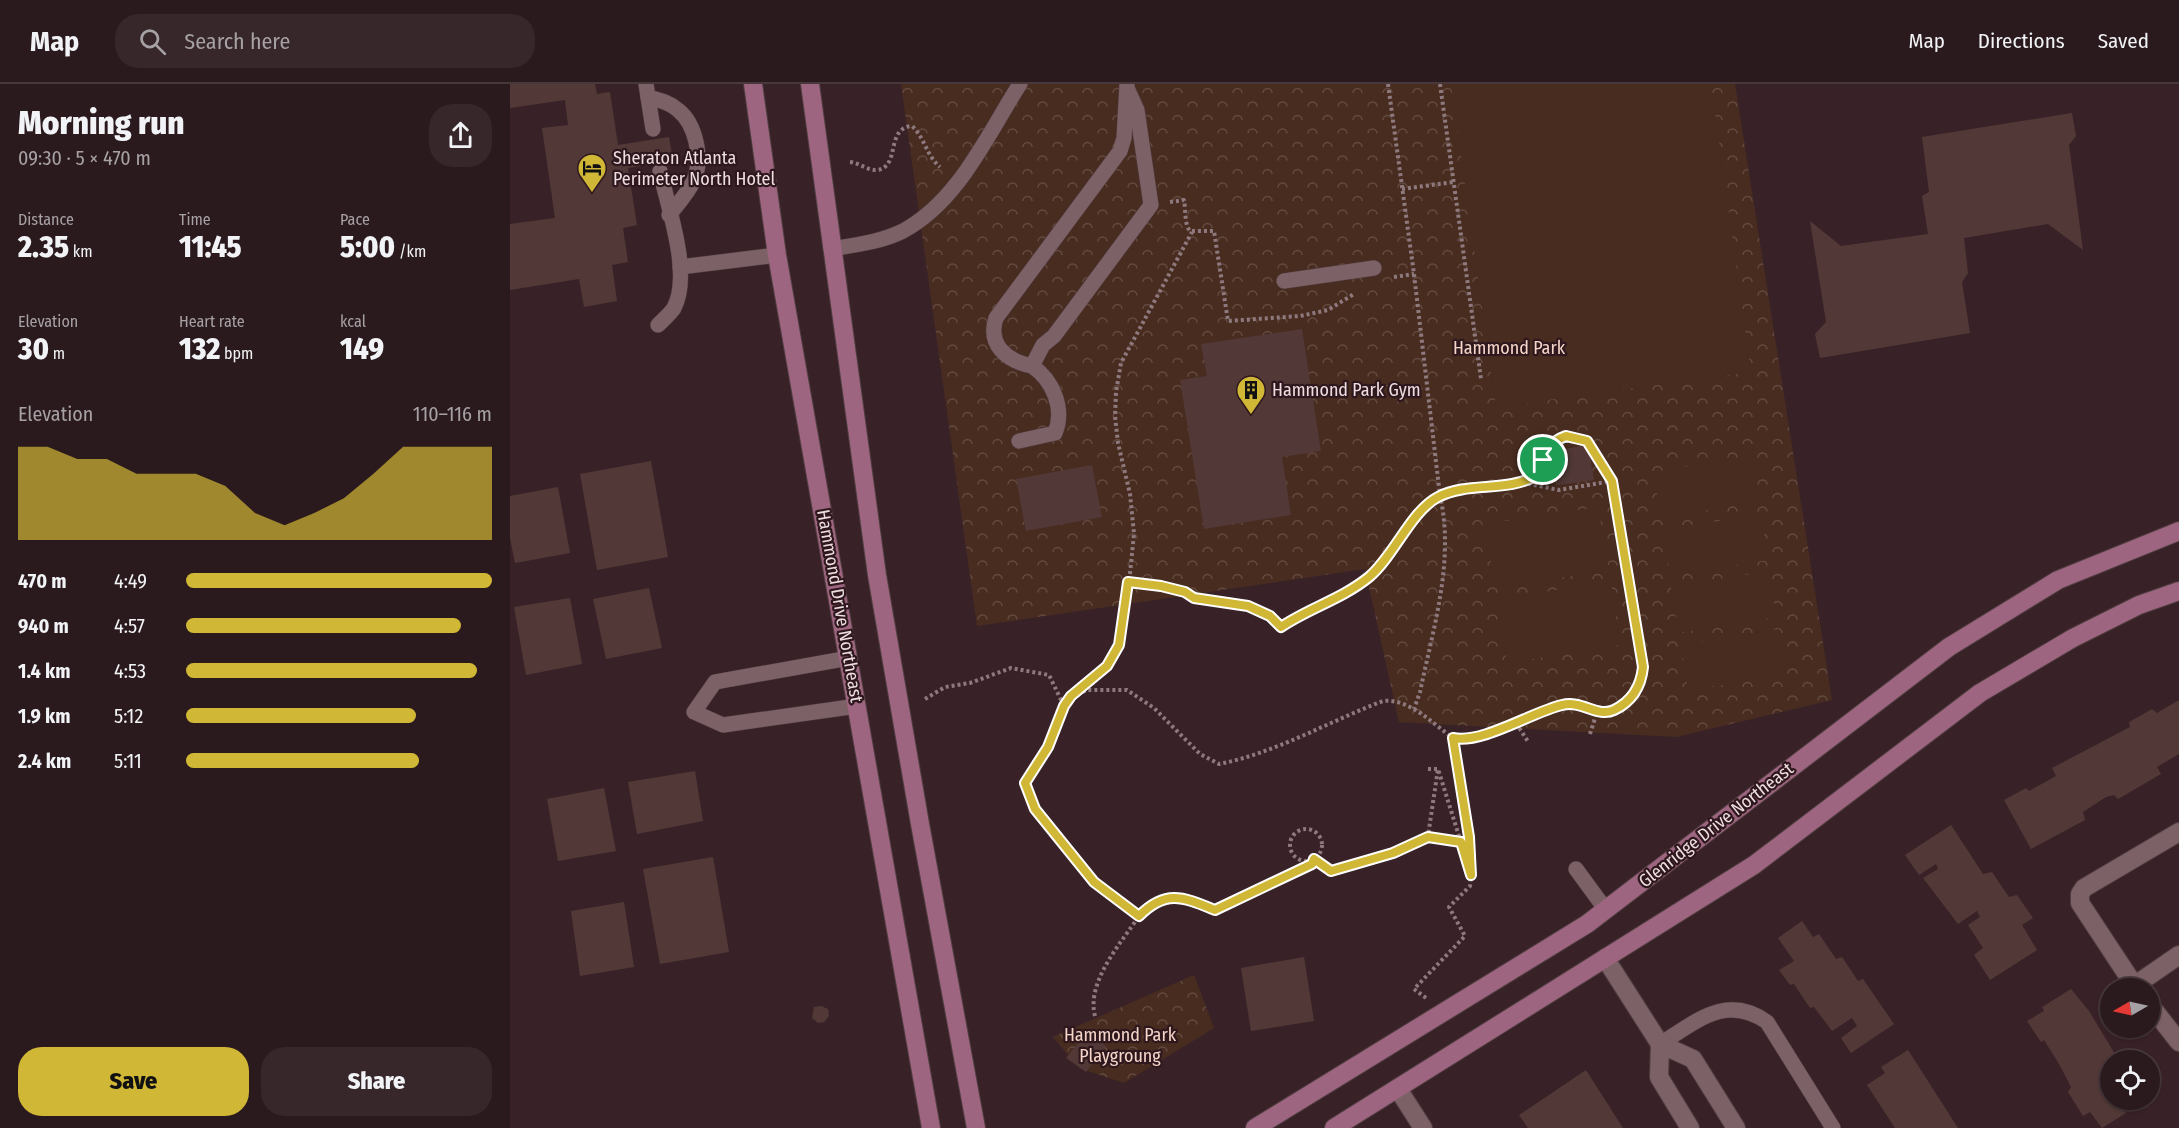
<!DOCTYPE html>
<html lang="en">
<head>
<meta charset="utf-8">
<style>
  :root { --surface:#2b1a1d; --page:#37272a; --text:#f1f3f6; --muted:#a6a1a4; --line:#47383b; --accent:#d1b736 }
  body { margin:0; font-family:"Fira Sans Condensed",sans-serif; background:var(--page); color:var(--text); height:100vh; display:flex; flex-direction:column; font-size:22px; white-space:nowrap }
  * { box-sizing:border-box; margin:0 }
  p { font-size:20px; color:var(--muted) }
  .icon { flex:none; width:33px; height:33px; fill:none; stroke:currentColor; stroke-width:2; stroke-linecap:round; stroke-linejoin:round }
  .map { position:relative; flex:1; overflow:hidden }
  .sheet { display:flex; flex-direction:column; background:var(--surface); width:510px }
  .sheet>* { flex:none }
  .needle { width:39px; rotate:261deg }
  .buttons { position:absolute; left:1590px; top:894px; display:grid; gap:12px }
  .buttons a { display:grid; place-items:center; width:60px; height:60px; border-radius:50%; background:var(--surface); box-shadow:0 2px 4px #0004,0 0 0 2px var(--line); font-size:30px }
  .pin { position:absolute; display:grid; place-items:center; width:51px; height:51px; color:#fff; margin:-26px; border:3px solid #fff; border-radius:50%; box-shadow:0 2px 6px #0007 }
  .round { display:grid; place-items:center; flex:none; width:63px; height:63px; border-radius:24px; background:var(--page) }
  .summary { display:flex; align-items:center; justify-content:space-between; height:102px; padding:0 18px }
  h1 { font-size:33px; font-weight:800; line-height:45px }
  .figures { display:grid; grid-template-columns:repeat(3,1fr); gap:9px; height:102px; padding:6px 18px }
  .figures div { display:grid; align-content:center }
  .figures b { font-size:30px; font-weight:800 }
  .figures small { font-size:16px; font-weight:400 }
  .figures p { font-size:16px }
  .chart { height:168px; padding:12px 18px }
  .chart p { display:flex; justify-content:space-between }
  .chart svg { width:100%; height:108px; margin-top:6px; fill:var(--accent); opacity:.7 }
  .primary-button { display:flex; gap:12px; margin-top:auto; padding:12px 18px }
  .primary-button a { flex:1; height:69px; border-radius:24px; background:var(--accent); color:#111; font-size:24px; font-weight:800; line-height:69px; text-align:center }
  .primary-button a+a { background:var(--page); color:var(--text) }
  ul { padding:0 18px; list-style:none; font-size:20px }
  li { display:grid; grid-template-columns:96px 72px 1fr; align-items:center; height:45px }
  li i { height:15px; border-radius:8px; background:var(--accent) }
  header { display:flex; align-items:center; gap:36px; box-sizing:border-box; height:84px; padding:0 30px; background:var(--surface); border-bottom:2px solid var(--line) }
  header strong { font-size:28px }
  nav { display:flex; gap:33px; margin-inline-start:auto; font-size:21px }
  .search { width:420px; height:54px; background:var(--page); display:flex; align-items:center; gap:15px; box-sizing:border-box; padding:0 21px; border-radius:24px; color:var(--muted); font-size:22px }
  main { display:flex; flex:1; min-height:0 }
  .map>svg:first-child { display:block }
  .park { fill:url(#park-crowns) }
  .pitch { fill:#482c20 }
  .building { fill:#523937 }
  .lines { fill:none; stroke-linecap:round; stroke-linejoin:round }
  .lane-casing { stroke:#513e42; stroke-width:16 }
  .street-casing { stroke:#513e42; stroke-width:20 }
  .secondary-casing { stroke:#513e42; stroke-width:20 }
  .path { stroke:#8e7a7e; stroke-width:4; stroke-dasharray:3 3; stroke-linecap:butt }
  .lane { stroke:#7c6167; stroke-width:15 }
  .street { stroke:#7c6167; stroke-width:18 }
  .secondary { stroke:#9d657f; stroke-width:18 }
  .route-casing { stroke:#fff; stroke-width:12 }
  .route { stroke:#d1b736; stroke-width:8 }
  .labels { text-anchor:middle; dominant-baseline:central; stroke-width:4.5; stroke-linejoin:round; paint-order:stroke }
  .poi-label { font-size:18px; fill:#eedee1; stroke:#2e181e; text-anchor:start }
  .park-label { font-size:18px; fill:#f5d5c8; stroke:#2e181e }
  .street-label { font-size:18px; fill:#eedee1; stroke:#2e181e }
</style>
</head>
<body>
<header>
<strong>Map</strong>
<div class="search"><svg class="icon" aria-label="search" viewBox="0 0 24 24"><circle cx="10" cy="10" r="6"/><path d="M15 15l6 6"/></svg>Search here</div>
<nav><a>Map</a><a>Directions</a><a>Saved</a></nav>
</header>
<main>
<section class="sheet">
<div class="summary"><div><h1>Morning run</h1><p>09:30 · 5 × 470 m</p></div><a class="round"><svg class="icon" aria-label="share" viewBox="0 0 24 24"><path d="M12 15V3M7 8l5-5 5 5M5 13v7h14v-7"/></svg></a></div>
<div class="figures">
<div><p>Distance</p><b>2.35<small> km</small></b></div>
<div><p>Time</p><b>11:45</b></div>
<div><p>Pace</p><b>5:00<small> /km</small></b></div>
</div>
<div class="figures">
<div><p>Elevation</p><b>30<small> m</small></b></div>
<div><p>Heart rate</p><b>132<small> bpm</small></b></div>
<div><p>kcal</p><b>149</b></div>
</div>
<div class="chart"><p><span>Elevation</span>110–116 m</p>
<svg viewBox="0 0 160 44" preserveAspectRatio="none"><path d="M0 44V6L10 6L20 11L30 11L40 17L50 17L60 17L70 22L80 33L90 38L100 33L110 27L120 17L130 6L140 6L150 6L160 6V44z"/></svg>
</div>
<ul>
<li><b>470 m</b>4:49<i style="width:100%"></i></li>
<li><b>940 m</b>4:57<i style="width:90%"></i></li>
<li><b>1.4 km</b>4:53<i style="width:95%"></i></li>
<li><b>1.9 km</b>5:12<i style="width:75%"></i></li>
<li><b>2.4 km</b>5:11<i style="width:76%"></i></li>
</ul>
<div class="primary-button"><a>Save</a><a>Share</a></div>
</section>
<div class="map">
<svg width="1669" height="1044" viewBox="0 0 1669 1044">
  <defs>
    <pattern id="park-crowns" width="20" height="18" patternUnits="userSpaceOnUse" patternTransform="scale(1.5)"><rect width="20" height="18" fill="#482c20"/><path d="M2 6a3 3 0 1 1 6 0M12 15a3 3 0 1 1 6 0" fill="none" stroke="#634a40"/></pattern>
  </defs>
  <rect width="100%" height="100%" fill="#392227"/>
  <!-- park -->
  <g class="park">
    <path d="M391,0H1225L1322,616L1166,653L889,638L855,485L467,542Z"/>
    <path d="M684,891L704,944L614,999L569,984L543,953Z"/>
  </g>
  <!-- pitch -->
  <g class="pitch">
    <path d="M941,0H1201L1241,288L986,323Z"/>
    <path d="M1241,372L1248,418L1151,433L1143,388Z"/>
    <path d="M1088,423L1099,486L985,504L975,440Z"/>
    <path d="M1251,430L1258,476L1160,491L1153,446Z"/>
    <path d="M1259,487L1266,533L1168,549L1161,503Z"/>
    <path d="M1101,498L1110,561L997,579L987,515Z"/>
    <path d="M1269,545L1276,591L1178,606L1171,561Z"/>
  </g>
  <!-- building -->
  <g class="building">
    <path d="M0,0H85L87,10L100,8L108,61L159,53L163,77L118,84L127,141L113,144L118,178L102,181L107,217L74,223L69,195L0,206V140L45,134L32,44L58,41L55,16L0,24Z"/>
    <path d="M1562,29L1566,52L1559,61L1573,166L1538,140L1454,154L1458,189L1452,198L1460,249L1310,274L1305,250L1316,238L1300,137L1331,162L1418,150L1412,112L1419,108L1412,53Z"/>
    <path d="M792,245L811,367L772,373L781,431L694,445L670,296L697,292L691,260Z"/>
    <path d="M1078,361L1084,396L1048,401L1043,367Z"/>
    <path d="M141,377L158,473L87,486L70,390Z"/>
    <path d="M582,381L592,433L516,447L506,395Z"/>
    <path d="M48,403L60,469L5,479L0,454V412Z"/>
    <path d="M139,504L152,564L96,575L83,515Z"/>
    <path d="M60,514L72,580L16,591L4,523Z"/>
    <path d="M1669,616V670L1647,683L1651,690L1608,715L1604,711L1596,713L1573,728L1575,736L1521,765L1494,716L1516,704L1519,707L1546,692L1542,684L1620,643L1619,638L1642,625L1647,629Z"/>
    <path d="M185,687L193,737L127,750L118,698Z"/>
    <path d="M94,704L106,767L48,777L37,715Z"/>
    <path d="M1441,741L1473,790L1482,788L1499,813L1507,811L1523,834L1512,841L1527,866L1480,896L1464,871L1473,864L1458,841L1470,833L1467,827L1448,840L1413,794L1428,785L1426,780L1409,791L1395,771Z"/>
    <path d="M203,773L219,868L150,880L133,785Z"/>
    <path d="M114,818L124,883L70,892L61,827Z"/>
    <path d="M1292,837L1303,853L1309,850L1326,875L1332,873L1348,897L1353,895L1384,940L1341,969L1331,954L1347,942L1342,934L1322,947L1304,923L1300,924L1284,900L1280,901L1269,886L1284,877L1268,854Z"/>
    <path d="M794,873L804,937L741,947L731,884Z"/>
    <path d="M1561,905L1579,927L1608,975L1600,976L1599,981L1600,1016H1608L1616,1029L1592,1044L1580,1028L1573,1032L1558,1008L1561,1003L1549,980L1534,956L1531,958L1517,937L1534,927L1532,923Z"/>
    <path d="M311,922L318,925L319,932L314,938L308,939L302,934L304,923Z"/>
    <path d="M577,948L596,962L576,988L556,974Z"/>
    <path d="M1398,966L1448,1044H1385L1357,1001L1375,989L1371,983Z"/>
    <path d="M1076,986L1113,1044H1018L1009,1031Z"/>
  </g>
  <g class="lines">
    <!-- lane casing -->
    <g class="lane-casing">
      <g id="lane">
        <path d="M136,0L143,45"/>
        <path d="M617,0L614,54L610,67L486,234C477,261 497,277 522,282L533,261L544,252L641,121L627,26L618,6"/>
        <path d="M138,13C149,16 159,18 168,26C186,40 193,75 184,96C178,109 168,120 159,131"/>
        <path d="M321,165C345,161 371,158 393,147C449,117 477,51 510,0"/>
        <path d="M170,183L267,171"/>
        <path d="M774,197L864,184"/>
        <path d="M148,241C153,236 160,230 164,224C182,190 158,124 150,87"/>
        <path d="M509,357L545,349C555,325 543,296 522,282"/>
        <path d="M339,574L205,598L184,628L213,641L347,622"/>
        <path d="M1066,785L1096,826"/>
        <path d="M1150,960C1186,938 1216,909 1257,938L1323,1044"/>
      </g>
    </g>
    <!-- street casing -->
    <g class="street-casing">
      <g id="street">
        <path d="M1095,874L1150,960"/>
        <path d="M1624,902L1669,871"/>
        <path d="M1626,904L1570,819V810L1574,804L1669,748"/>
        <path d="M1640,921L1669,958"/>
        <path d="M888,1005L913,1044"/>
        <path d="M1180,1044L1149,993L1150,960L1183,975L1226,1044"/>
      </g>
    </g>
    <!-- secondary casing -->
    <g class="secondary-casing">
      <g id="secondary">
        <path d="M243,0L267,171L421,1044"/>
        <path d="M300,0L367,491L410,740L466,1044"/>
        <path d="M745,1044L1077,840L1439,563L1548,496L1669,447"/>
        <path d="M824,1044L1244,781L1470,609L1563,554L1629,521L1669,507"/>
      </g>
    </g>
    <!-- path -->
    <g class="path">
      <path d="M878,0L904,190L930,412C945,476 923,545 910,608L904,625"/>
      <path d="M930,0L971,295"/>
      <path d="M340,78C350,79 358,87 367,86C391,83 375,44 402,42C415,54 416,71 430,83"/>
      <path d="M892,105L944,98"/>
      <path d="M660,118L674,116C676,125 674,140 680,147H704L718,237L790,232L818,226L844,210"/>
      <path d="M884,193L904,190"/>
      <path d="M1014,399L1027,391C1040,369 1037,339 1077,357L1102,397"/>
      <path d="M618,498L651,502L675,508L684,514L738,522L760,533L771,543L825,516L860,492L918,419L941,408L1014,399L1049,406L1102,397L1133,583C1131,602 1123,617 1104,626C1088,634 1072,616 1052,621C1022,628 973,660 943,654"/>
      <path d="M565,609L597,582L609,561L617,519L624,450L620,410L608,359L605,332L606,308L611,279L682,148"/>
      <path d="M415,615L435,603L460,599L501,584L539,591L554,622"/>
      <path d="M1006,639L1019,659"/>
      <path d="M1080,650L1087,628"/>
      <path d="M918,685H928L959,784"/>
      <circle cx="796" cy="761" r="16"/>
      <path d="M918,752L951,758"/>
      <path d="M629,832C656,805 673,812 705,826L802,780L804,775L821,787L883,769L918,752L928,685"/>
      <path d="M916,914L904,905L955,852L939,823L960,802L961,791"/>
      <path d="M585,932C576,898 611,859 629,832L584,798L525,725L515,699L538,663L554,622L561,612L578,606H617L644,624L690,670L709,680C763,670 820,637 873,617C899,614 923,640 943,654L959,753L961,791"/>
    </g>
    <!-- lane -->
    <use href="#lane" class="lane"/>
    <!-- street -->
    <use href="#street" class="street"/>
    <!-- secondary -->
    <use href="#secondary" class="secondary"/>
  </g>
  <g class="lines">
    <!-- route casing -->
    <g class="route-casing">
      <path id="route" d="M1056,352L1077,357L1102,397L1133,583C1131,602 1123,617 1104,626C1088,634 1072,616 1052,621C1022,628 973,660 943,654L959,753L961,791L951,758L918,753L883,769L821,787L804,775L802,780L705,826C673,813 656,805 629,832L584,798L525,725L515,699L538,663L554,622L561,612L597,582L609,561L618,498L651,502L675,508L684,514L738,522L760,532L771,543C799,524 832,515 859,493C884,472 901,427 928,413C959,397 997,409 1027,391C1037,374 1034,360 1056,352Z"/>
    </g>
    <!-- route -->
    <use href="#route" class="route"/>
  </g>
  <!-- icons -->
  <defs>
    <g id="hotel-pin" transform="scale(1.5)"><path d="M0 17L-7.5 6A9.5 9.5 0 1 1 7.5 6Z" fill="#d1b736" stroke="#2e181e"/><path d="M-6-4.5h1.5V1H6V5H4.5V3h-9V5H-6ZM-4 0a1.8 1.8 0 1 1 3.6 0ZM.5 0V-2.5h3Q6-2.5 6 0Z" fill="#111"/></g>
    <g id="building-pin" transform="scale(1.5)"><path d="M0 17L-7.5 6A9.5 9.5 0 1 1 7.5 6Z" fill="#d1b736" stroke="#2e181e"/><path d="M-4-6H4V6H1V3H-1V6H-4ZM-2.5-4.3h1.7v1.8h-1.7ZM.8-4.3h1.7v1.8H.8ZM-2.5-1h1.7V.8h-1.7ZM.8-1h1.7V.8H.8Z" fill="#111"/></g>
  </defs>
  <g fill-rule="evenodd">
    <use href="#hotel-pin" x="82" y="84"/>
    <use href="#building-pin" x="741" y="306"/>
  </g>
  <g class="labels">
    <!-- poi labels -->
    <g class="poi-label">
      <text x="103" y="74">Sheraton Atlanta<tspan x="103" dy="21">Perimeter North Hotel</tspan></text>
      <text x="762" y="306">Hammond Park Gym</text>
    </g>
    <!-- park labels -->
    <g class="park-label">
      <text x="999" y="264">Hammond Park</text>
      <text x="610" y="951">Hammond Park<tspan x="610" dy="21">Playgroung</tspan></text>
    </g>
    <!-- street labels -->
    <g class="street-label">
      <text transform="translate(330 522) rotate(80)">Hammond Drive Northeast</text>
      <text transform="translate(1206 741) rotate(-38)">Glenridge Drive Northeast</text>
    </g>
  </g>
</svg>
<div class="buttons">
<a><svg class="needle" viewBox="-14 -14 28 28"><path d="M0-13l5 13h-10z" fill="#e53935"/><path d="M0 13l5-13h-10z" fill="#a6a1a4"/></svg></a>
<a><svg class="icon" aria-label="locate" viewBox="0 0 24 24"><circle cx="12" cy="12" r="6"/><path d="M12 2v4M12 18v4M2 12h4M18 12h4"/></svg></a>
</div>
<div class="pin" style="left:1033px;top:376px;background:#1e9e55"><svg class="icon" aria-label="arrive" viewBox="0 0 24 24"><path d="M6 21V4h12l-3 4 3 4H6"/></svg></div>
</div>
</main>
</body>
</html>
